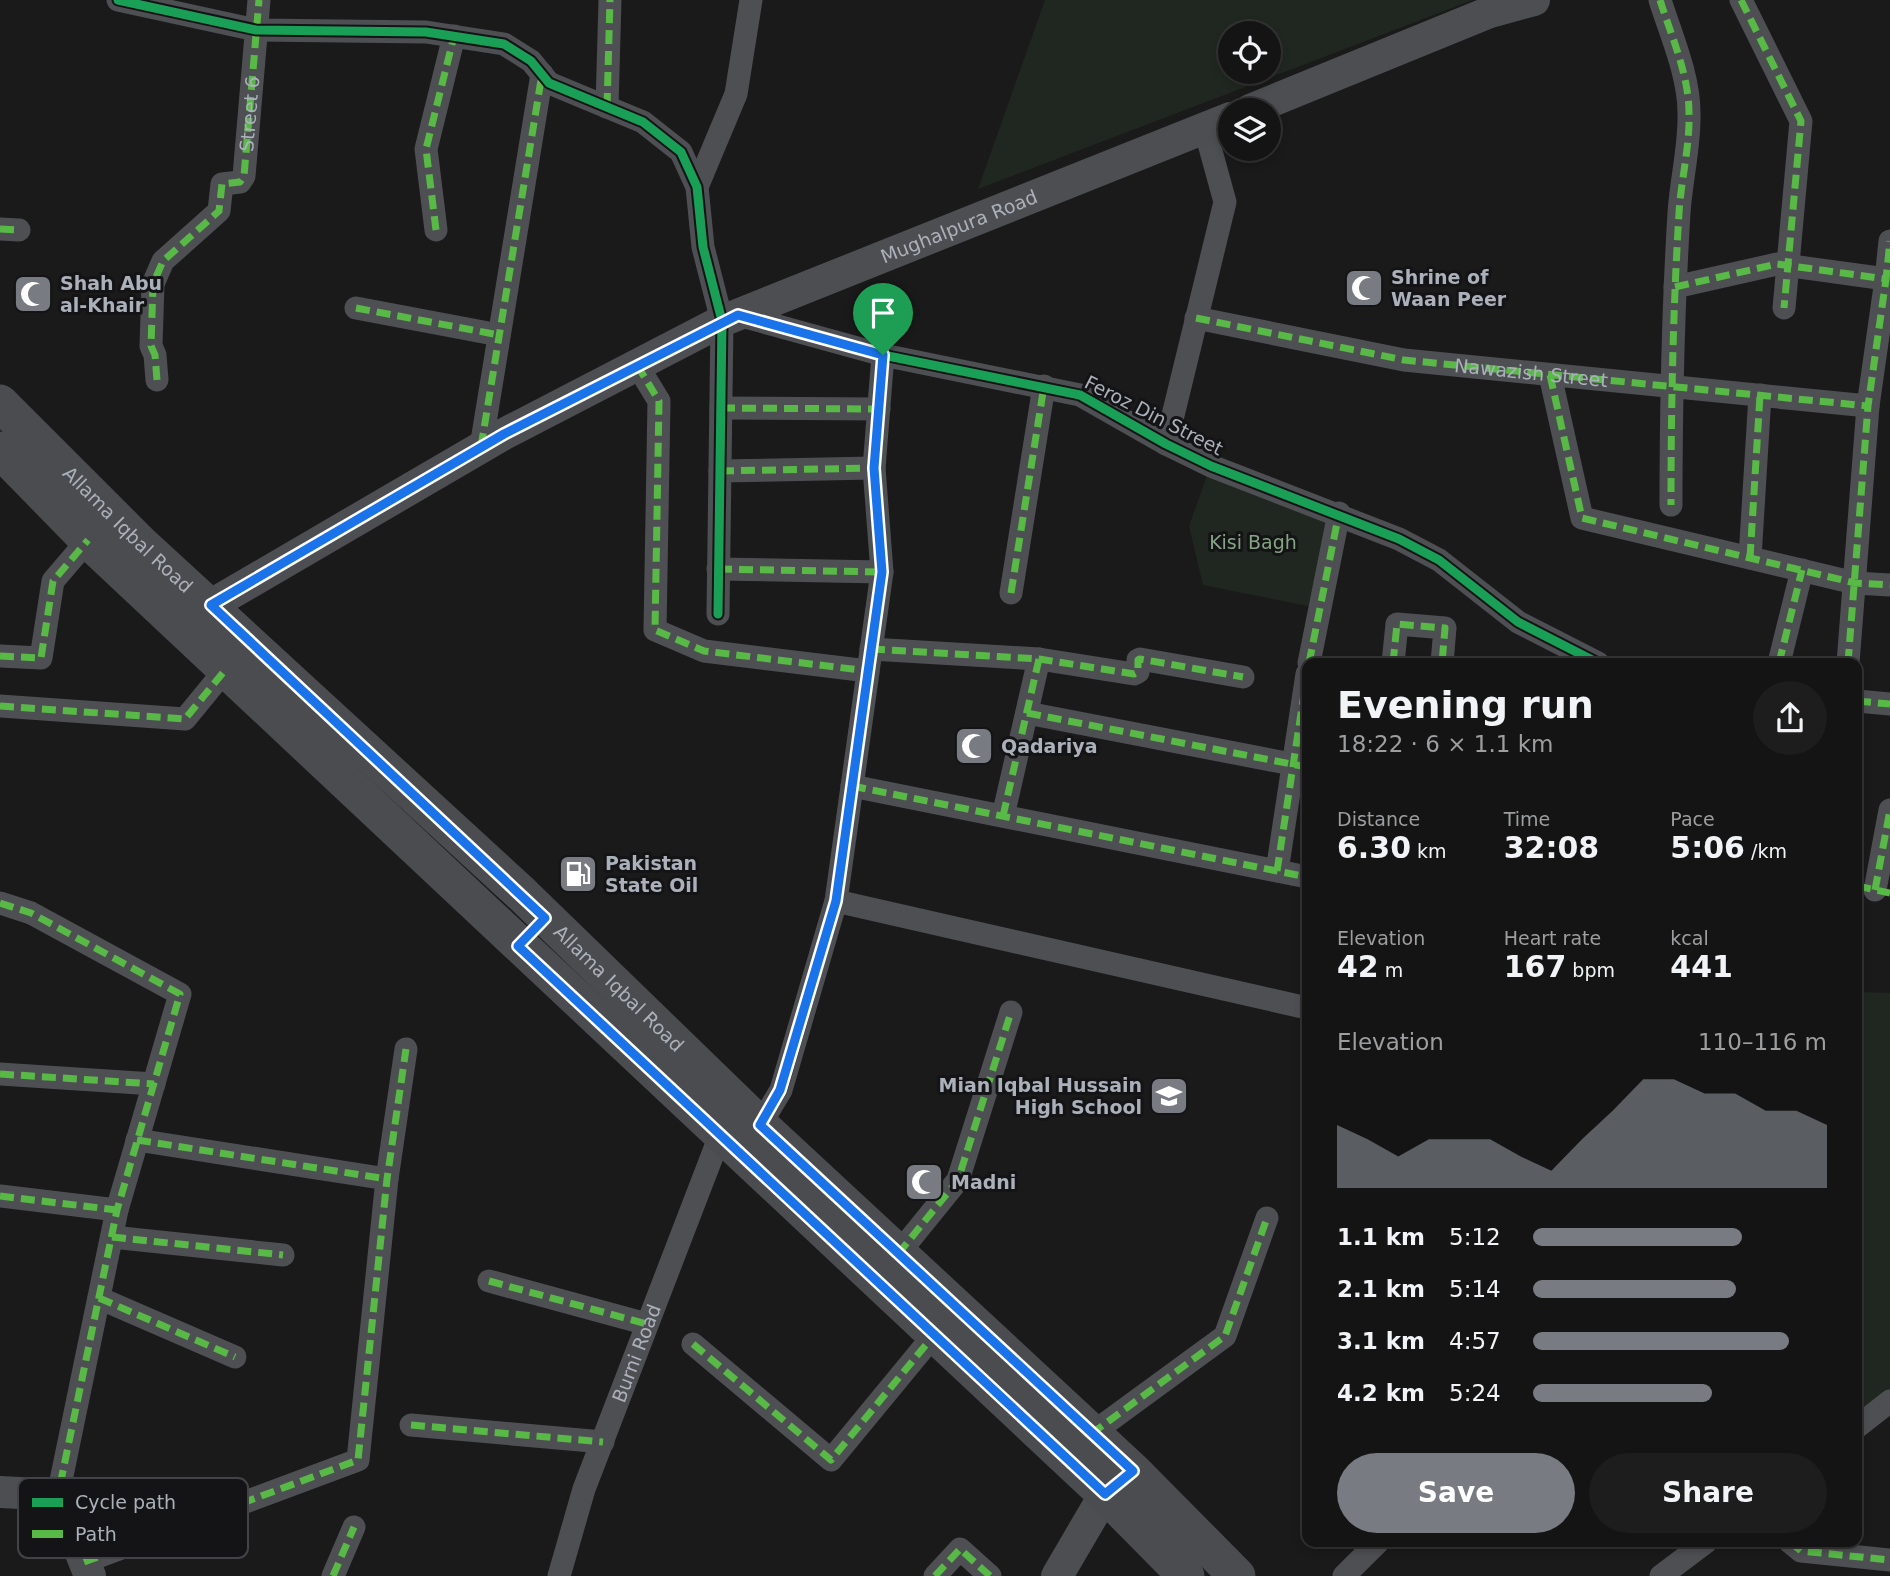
<!DOCTYPE html>
<html lang="en">
<head>
<meta charset="utf-8">
<style>
  :root { --surface:#141414; --page:#1d1d1d; --text:#f1f3f6; --muted:#9d9ea0; --line:#333334; --accent:#787c82 }
  body { margin:0; font-family:"DejaVu Sans",sans-serif; background:var(--page); color:var(--text); height:100vh; display:flex; flex-direction:column; font-size:26px; white-space:nowrap }
  * { box-sizing:border-box; margin:0 }
  p { font-size:23px; color:var(--muted) }
  .icon { flex:none; width:38px; height:38px; fill:none; stroke:currentColor; stroke-width:2; stroke-linecap:round; stroke-linejoin:round }
  .map { position:relative; flex:1; overflow:hidden }
  .details { position:absolute; left:1302px; top:658px; width:560px; height:889px; display:flex; flex-direction:column; background:var(--surface); border-radius:14px; box-shadow:0 4px 10px #0003,0 0 0 2px var(--line) }
  .details>* { flex:none }
  .tools { position:absolute; left:1218px; top:21px; display:grid; gap:14px }
  .tools a { display:grid; place-items:center; width:63px; height:63px; border-radius:50%; background:var(--surface); box-shadow:0 4px 10px #0003,0 0 0 2px var(--line); font-size:35px }
  .pin { position:absolute; display:grid; place-items:center; width:60px; height:60px; color:#fff; margin:-72px -30px; border-radius:50% 50% 50% 0; rotate:-45deg; box-shadow:0 0 7px #0007 }
  .pin .icon { rotate:45deg }
  .round { display:grid; place-items:center; flex:none; width:74px; height:74px; border-radius:37px; background:var(--page) }
  .headline { display:flex; align-items:center; justify-content:space-between; height:119px; padding:0 35px }
  h1 { font-size:38px; font-weight:700; line-height:52px }
  .stats { display:grid; grid-template-columns:repeat(3,1fr); gap:10px; height:119px; padding:7px 35px }
  .stats div { display:grid; align-content:center }
  .stats b { font-size:30px; font-weight:700 }
  .stats small { font-size:19px; font-weight:400 }
  .stats p { font-size:19px }
  .chart { height:196px; padding:14px 35px }
  .chart p { display:flex; justify-content:space-between }
  .chart svg { width:100%; height:126px; margin-top:7px; fill:var(--accent); opacity:.7 }
  .action { display:flex; gap:14px; margin-top:auto; padding:14px 35px }
  .action a { flex:1; height:80px; border-radius:42px; background:var(--accent); color:#fff; font-size:28px; font-weight:700; line-height:80px; text-align:center }
  .action a+a { background:var(--page); color:var(--text) }
  ul { padding:0 35px; list-style:none; font-size:23px }
  li { display:grid; grid-template-columns:112px 84px 1fr; align-items:center; height:52px }
  li i { height:18px; border-radius:9px; background:var(--accent) }
  .map>svg:first-child { display:block }
  .green { fill:#202720; fill-rule:evenodd }
  .lines { fill:none; stroke-linecap:round; stroke-linejoin:round }
  .street { stroke:#4e4f53; stroke-width:23 }
  .secondary { stroke:#4d4e51; stroke-width:32 }
  .primary { stroke:#4b4c4f; stroke-width:37 }
  .quiet { stroke:#58b947; stroke-width:7; stroke-dasharray:14 7; stroke-linecap:butt }
  .cycleway-casing { stroke:#141416; stroke-width:13 }
  .cycleway { stroke:#1a9f57; stroke-width:9 }
  .route-casing { stroke:#fff; stroke-width:14 }
  .route { stroke:#1a73e8; stroke-width:9 }
  .labels { text-anchor:middle; dominant-baseline:central; stroke-width:6; stroke-linejoin:round; paint-order:stroke }
  .street-label { font-size:19px; fill:#abb1ba; stroke:#141416 }
  .poi-label { font-size:19px; font-weight:bold; fill:#abb1ba; stroke:#141416; text-anchor:start }
  .park-label { font-size:19px; fill:#84a583; stroke:#141416 }
  .key { fill:#141416; stroke:#414347; stroke-width:2 }
  .key-label { font-size:19px; fill:#abb1ba }
</style>
</head>
<body>
<div class="map">
<svg width="1890" height="1576" viewBox="0 0 1890 1576">
  <rect width="100%" height="100%" fill="#1a1a1a"/>
  <!-- green -->
  <g class="green">
    <path d="M1045,0H1473L978,189ZM1230,33H1269V72H1230Z"/>
    <path d="M1208,473L1339,513L1318,608L1203,585L1189,526Z"/>
    <path d="M1857,992L1890,993V1401L1857,1427Z"/>
  </g>
  <g class="lines">
    <!-- street -->
    <g class="street">
      <path d="M118,0L256,30L426,32L504,44L531,61L549,83L643,122L681,152L697,187L703,247L722,321L718,614"/>
      <path d="M1660,0C1671,35 1689,75 1689,113C1690,146 1681,180 1679,213C1673,310 1671,407 1671,505"/>
      <path d="M1741,0L1801,121L1784,308"/>
      <path d="M607,107L610,0"/>
      <path d="M697,187L736,94L751,0"/>
      <path d="M0,229L19,230"/>
      <path d="M436,230L426,149L454,36"/>
      <path d="M1675,287L1777,264L1886,279L1890,241"/>
      <path d="M356,308L499,335"/>
      <path d="M738,315L883,355L1080,395L1166,444L1211,466L1399,539L1439,560L1518,622L1598,663"/>
      <path d="M1196,318L1404,360L1868,406"/>
      <path d="M637,365L659,401L655,630L704,651L868,671"/>
      <path d="M1550,375L1582,518L1855,583L1890,585"/>
      <path d="M157,380L155,355L151,346L153,284L163,261L219,211L222,184L240,182L244,176L259,0"/>
      <path d="M721,408L879,409"/>
      <path d="M1166,444L1225,202L1205,129"/>
      <path d="M481,447L542,74"/>
      <path d="M720,471L874,468"/>
      <path d="M1750,558L1760,395"/>
      <path d="M718,569L882,572"/>
      <path d="M1011,593L1044,386"/>
      <path d="M871,649L1039,659L1134,674L1138,672V660L1140,659L1243,677"/>
      <path d="M0,656L41,658L53,581L88,540"/>
      <path d="M1309,663L1339,513"/>
      <path d="M1393,663L1397,624L1445,628L1442,663"/>
      <path d="M1779,663L1802,570"/>
      <path d="M1848,663L1868,406L1886,279"/>
      <path d="M1857,701L1890,704"/>
      <path d="M0,706L185,719L226,669"/>
      <path d="M1027,713L1307,767"/>
      <path d="M852,786L1307,877"/>
      <path d="M1003,816L1039,659"/>
      <path d="M1277,871L1307,674"/>
      <path d="M1875,890L1890,810"/>
      <path d="M836,901L1307,1008"/>
      <path d="M0,903L31,913L180,994L117,1210L58,1495"/>
      <path d="M0,1074L154,1084"/>
      <path d="M760,1125L781,1090L836,901L882,572L874,468L883,355"/>
      <path d="M137,1140L387,1179"/>
      <path d="M0,1196L117,1210"/>
      <path d="M112,1237L283,1255"/>
      <path d="M898,1254L958,1180L1011,1012"/>
      <path d="M489,1281L647,1324"/>
      <path d="M99,1298L235,1357"/>
      <path d="M693,1344L831,1460L934,1335"/>
      <path d="M411,1425L603,1442"/>
      <path d="M1857,1427L1890,1401"/>
      <path d="M1091,1434L1225,1336L1267,1218"/>
      <path d="M1790,1542L1801,1551L1890,1560"/>
      <path d="M84,1562L358,1460L387,1179L406,1049"/>
      <path d="M333,1576L354,1527"/>
      <path id="s1" d="M559,1576L584,1489L721,1133"/>
      <path d="M935,1576L960,1549L990,1576"/>
      <path d="M1344,1576L1378,1542"/>
      <path d="M1661,1576L1706,1542"/>
    </g>
    <!-- secondary -->
    <g class="secondary">
      <path d="M1250,110L1490,12L1534,0"/>
      <path id="s2" d="M211,605L504,434L722,321L1230,118"/>
      <path d="M0,1492L58,1495L90,1576"/>
      <path d="M1057,1576L1105,1494L1123,1480"/>
    </g>
    <!-- primary -->
    <g class="primary">
      <path id="s3" d="M0,403L142,545L522,894L760,1125L1133,1471L1237,1576"/>
      <path d="M0,450L88,540L1105,1494L1186,1576"/>
    </g>
    <!-- quiet -->
    <g class="quiet">
      <path d="M1660,0C1671,35 1689,75 1689,113C1690,146 1681,180 1679,213C1673,310 1671,407 1671,505"/>
      <path d="M1741,0L1801,121L1784,308"/>
      <path d="M607,107L610,0"/>
      <path d="M0,229L19,230"/>
      <path d="M436,230L426,149L454,36"/>
      <path d="M1675,287L1777,264L1886,279L1890,241"/>
      <path d="M356,308L499,335"/>
      <path id="s4" d="M1196,318L1404,360L1868,406"/>
      <path d="M637,365L659,401L655,630L704,651L868,671"/>
      <path d="M1550,375L1582,518L1855,583L1890,585"/>
      <path id="s5" d="M157,380L155,355L151,346L153,284L163,261L219,211L222,184L240,182L244,176L259,0"/>
      <path d="M721,408L879,409"/>
      <path d="M481,447L542,74"/>
      <path d="M720,471L874,468"/>
      <path d="M1750,558L1760,395"/>
      <path d="M718,569L882,572"/>
      <path d="M1011,593L1044,386"/>
      <path d="M871,649L1039,659L1134,674L1138,672V660L1140,659L1243,677"/>
      <path d="M0,656L41,658L53,581L88,540"/>
      <path d="M1309,663L1339,513"/>
      <path d="M1393,663L1397,624L1445,628L1442,663"/>
      <path d="M1779,663L1802,570"/>
      <path d="M1848,663L1868,406L1886,279"/>
      <path d="M1857,701L1890,704"/>
      <path d="M0,706L185,719L226,669"/>
      <path d="M1027,713L1307,767"/>
      <path d="M852,786L1307,877"/>
      <path d="M1003,816L1039,659"/>
      <path d="M1277,871L1307,674"/>
      <path d="M1857,886L1890,893"/>
      <path d="M1875,890L1890,810"/>
      <path d="M0,903L31,913L180,994L117,1210L58,1495"/>
      <path d="M0,1074L154,1084"/>
      <path d="M137,1140L387,1179"/>
      <path d="M0,1196L117,1210"/>
      <path d="M112,1237L283,1255"/>
      <path d="M898,1254L958,1180L1011,1012"/>
      <path d="M489,1281L647,1324"/>
      <path d="M99,1298L235,1357"/>
      <path d="M693,1344L831,1460L934,1335"/>
      <path d="M411,1425L603,1442"/>
      <path d="M1091,1434L1225,1336L1267,1218"/>
      <path d="M1790,1542L1801,1551L1890,1560"/>
      <path d="M84,1562L358,1460L387,1179L406,1049"/>
      <path d="M333,1576L354,1527"/>
      <path d="M935,1576L960,1549L990,1576"/>
    </g>
    <!-- cycleway casing -->
    <g class="cycleway-casing">
      <g id="cycleway">
        <path d="M118,0L256,30L426,32L504,44L531,61L549,83L643,122L681,152L697,187L703,247L722,321L718,614"/>
        <path d="M738,315L883,355L1080,395L1166,444L1211,466L1399,539L1439,560L1518,622L1598,663"/>
        <path d="M760,1125L781,1090L836,901L882,572L874,468L883,355"/>
      </g>
    </g>
    <!-- cycleway -->
    <use href="#cycleway" class="cycleway"/>
  </g>
  <g class="lines">
    <!-- route casing -->
    <g class="route-casing">
      <path id="route" d="M738,315L883,355L874,468L882,572L836,901L780,1090L760,1125L1133,1471L1105,1494L518,946L545,918L211,605L504,434Z"/>
    </g>
    <!-- route -->
    <use href="#route" class="route"/>
  </g>
  <!-- icons -->
  <defs>
    <g id="mosque-square" transform="scale(2.0125)"><rect x="-9" y="-9" width="18" height="18" rx="4" fill="#787c82" stroke="#141416"/><path d="M3.5-4.9A6 6 0 1 0 3.5 4.9A5 5 0 1 1 3.5-4.9Z" fill="#fff"/></g>
    <g id="fuel-square" transform="scale(2.0125)"><rect x="-9" y="-9" width="18" height="18" rx="4" fill="#787c82" stroke="#141416"/><path d="M-5.5-6h7V0h2V4h1.3V-2.5L3-4.5l.8-.8L6-3V5H2.5V1h-1V6h-7ZM-4.2-4.7v3.2H.2V-4.7Z" fill="#fff"/></g>
    <g id="school-square" transform="scale(2.0125)"><rect x="-9" y="-9" width="18" height="18" rx="4" fill="#787c82" stroke="#141416"/><path d="M0-5L7-2L0 1L-7-2ZM-4 1L0 2.5L4 1V4Q0 6-4 4Z" fill="#fff"/></g>
  </defs>
  <g fill-rule="evenodd">
    <use href="#mosque-square" x="1364" y="288"/>
    <use href="#mosque-square" x="33" y="294"/>
    <use href="#mosque-square" x="974" y="746"/>
    <use href="#fuel-square" x="578" y="874"/>
    <use href="#school-square" x="1169" y="1096"/>
    <use href="#mosque-square" x="924" y="1182"/>
  </g>
  <g class="labels">
    <!-- street labels -->
    <g class="street-label">
      <text stroke="none"><textPath href="#s5" startOffset="312">Street 6</textPath></text>
      <text stroke="none"><textPath href="#s2" startOffset="840">Mughalpura Road</textPath></text>
      <text stroke="none"><textPath href="#s4" startOffset="340">Nawazish Street</textPath></text>
      <text transform="translate(1154 415) rotate(27)">Feroz Din Street</text>
      <text stroke="none"><textPath href="#s3" startOffset="180">Allama Iqbal Road</textPath></text>
      <text stroke="none"><textPath href="#s3" startOffset="852">Allama Iqbal Road</textPath></text>
      <text stroke="none"><textPath href="#s1" startOffset="236">Burni Road</textPath></text>
    </g>
    <!-- poi labels -->
    <g class="poi-label">
      <text x="1391" y="277">Shrine of<tspan x="1391" dy="22">Waan Peer</tspan></text>
      <text x="60" y="283">Shah Abu<tspan x="60" dy="22">al-Khair</tspan></text>
      <text x="1001" y="746">Qadariya</text>
      <text x="605" y="863">Pakistan<tspan x="605" dy="22">State Oil</tspan></text>
      <text x="1142" y="1085" text-anchor="end">Mian Iqbal Hussain<tspan x="1142" dy="22">High School</tspan></text>
      <text x="951" y="1182">Madni</text>
    </g>
    <!-- park labels -->
    <g class="park-label">
      <text x="1253" y="542">Kisi Bagh</text>
    </g>
  </g>
  <!-- legend -->
  <rect x="18" y="1478" width="230" height="80" rx="10" class="key"/>
  <rect x="32" y="1498" width="31" height="9" fill="#1a9f57"/>
  <rect x="32" y="1530" width="31" height="8" fill="#58b947"/>
  <g class="key-label">
    <text x="75" y="1509">Cycle path</text>
    <text x="75" y="1541">Path</text>
  </g>
</svg>
<div class="tools">
<a><svg class="icon" aria-label="locate" viewBox="0 0 24 24"><circle cx="12" cy="12" r="6"/><path d="M12 2v4M12 18v4M2 12h4M18 12h4"/></svg></a>
<a><svg class="icon" aria-label="layers" viewBox="0 0 24 24"><path d="M12 4l9 5-9 5-9-5zM3 14l9 5 9-5"/></svg></a>
</div>
<div class="pin" style="left:883px;top:355px;background:#1e9e55"><svg class="icon" aria-label="arrive" viewBox="0 0 24 24"><path d="M6 21V4h12l-3 4 3 4H6"/></svg></div>
<section class="details">
<div class="headline"><div><h1>Evening run</h1><p>18:22 · 6 × 1.1 km</p></div><a class="round"><svg class="icon" aria-label="share" viewBox="0 0 24 24"><path d="M12 15V3M7 8l5-5 5 5M5 13v7h14v-7"/></svg></a></div>
<div class="stats">
<div><p>Distance</p><b>6.30<small> km</small></b></div>
<div><p>Time</p><b>32:08</b></div>
<div><p>Pace</p><b>5:06<small> /km</small></b></div>
</div>
<div class="stats">
<div><p>Elevation</p><b>42<small> m</small></b></div>
<div><p>Heart rate</p><b>167<small> bpm</small></b></div>
<div><p>kcal</p><b>441</b></div>
</div>
<div class="chart"><p><span>Elevation</span>110–116 m</p>
<svg viewBox="0 0 160 44" preserveAspectRatio="none"><path d="M0 44V22L10 27L20 33L30 27L40 27L50 27L60 33L70 38L80 27L90 17L100 6L110 6L120 11L130 11L140 17L150 17L160 22V44z"/></svg>
</div>
<ul>
<li><b>1.1 km</b>5:12<i style="width:71%"></i></li>
<li><b>2.1 km</b>5:14<i style="width:69%"></i></li>
<li><b>3.1 km</b>4:57<i style="width:87%"></i></li>
<li><b>4.2 km</b>5:24<i style="width:61%"></i></li>
</ul>
<div class="action"><a>Save</a><a>Share</a></div>
</section>
</div>
</body>
</html>
